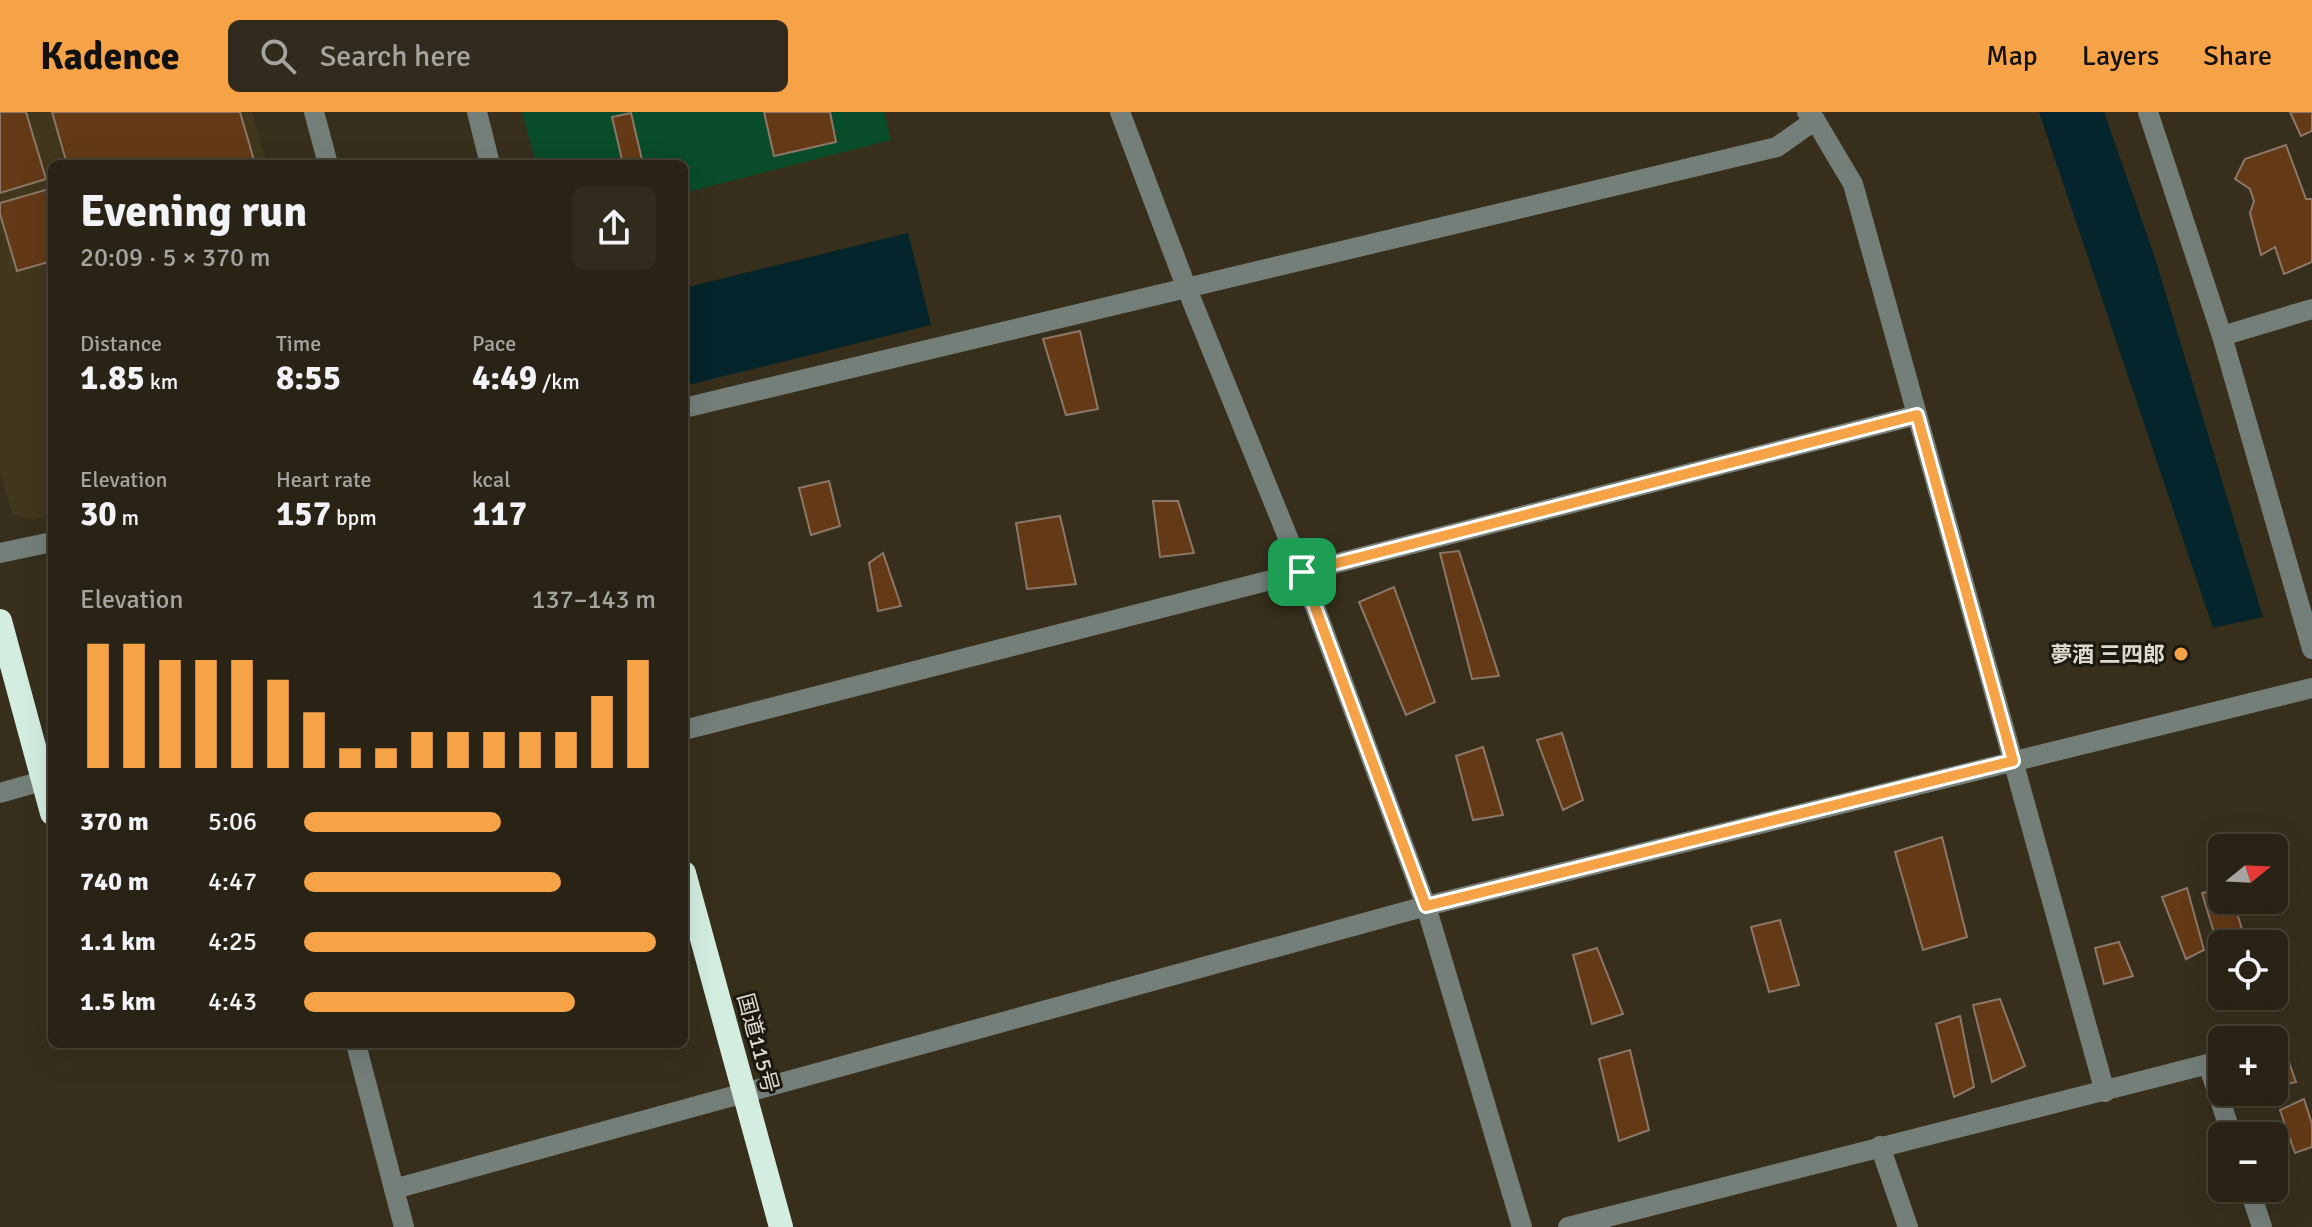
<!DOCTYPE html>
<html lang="en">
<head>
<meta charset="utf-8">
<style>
  :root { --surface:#292315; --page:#312b1e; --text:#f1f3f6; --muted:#a5a4a0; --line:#454034; --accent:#f6a247 }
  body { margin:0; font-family:Signika,"Noto Sans JP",sans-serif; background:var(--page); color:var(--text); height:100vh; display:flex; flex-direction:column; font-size:30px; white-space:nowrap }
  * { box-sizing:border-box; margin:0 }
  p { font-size:26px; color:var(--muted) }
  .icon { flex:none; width:44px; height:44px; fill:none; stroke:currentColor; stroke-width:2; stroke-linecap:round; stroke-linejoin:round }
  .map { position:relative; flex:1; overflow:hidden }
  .side { position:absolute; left:48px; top:48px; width:640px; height:888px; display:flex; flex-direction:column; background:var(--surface); border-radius:12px; box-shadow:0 8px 32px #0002,0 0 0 2px var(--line) }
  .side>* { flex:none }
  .needle { width:52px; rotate:72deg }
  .controls { position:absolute; left:2208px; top:722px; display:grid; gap:16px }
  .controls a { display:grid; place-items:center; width:80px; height:80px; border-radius:12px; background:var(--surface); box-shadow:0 8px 32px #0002,0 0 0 2px var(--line); font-size:40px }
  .pin { position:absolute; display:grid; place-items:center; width:68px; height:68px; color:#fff; margin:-34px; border-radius:16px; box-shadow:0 4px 12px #0006 }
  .round { display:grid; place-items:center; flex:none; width:84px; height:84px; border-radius:12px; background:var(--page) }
  .headline { display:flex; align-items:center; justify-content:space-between; height:136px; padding:0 32px }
  h1 { font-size:44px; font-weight:800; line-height:60px }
  .stats { display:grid; grid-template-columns:repeat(3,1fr); gap:12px; height:136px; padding:8px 32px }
  .stats div { display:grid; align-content:center }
  .stats b { font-size:34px; font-weight:800 }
  .stats small { font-size:22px; font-weight:400 }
  .stats p { font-size:22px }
  .chart { height:224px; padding:16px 32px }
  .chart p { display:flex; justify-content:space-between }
  .chart svg { width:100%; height:144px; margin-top:8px; stroke:var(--accent); stroke-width:6 }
  ul { padding:0 32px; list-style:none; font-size:26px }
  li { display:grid; grid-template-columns:128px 96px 1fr; align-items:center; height:60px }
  li i { height:20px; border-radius:10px; background:var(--accent) }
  header { display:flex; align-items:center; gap:48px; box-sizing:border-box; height:112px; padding:0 40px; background:var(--accent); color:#111 }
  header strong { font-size:38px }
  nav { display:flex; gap:44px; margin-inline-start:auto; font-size:28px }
  .search { width:560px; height:72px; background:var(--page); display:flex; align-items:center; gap:20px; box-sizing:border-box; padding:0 28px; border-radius:12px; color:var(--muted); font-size:30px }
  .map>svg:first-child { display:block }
  .built { fill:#41371c }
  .green { fill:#094c29 }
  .water { fill:#04252b }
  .building { fill:#643a16; stroke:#8c7768; stroke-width:2 }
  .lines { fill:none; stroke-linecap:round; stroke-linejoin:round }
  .minor { stroke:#757f7a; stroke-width:20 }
  .highway { stroke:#d3eee0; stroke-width:24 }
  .route-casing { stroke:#fff; stroke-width:16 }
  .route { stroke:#f6a247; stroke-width:10 }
  .poi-dot { fill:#f6a247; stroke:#1b180f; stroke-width:3 }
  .labels { text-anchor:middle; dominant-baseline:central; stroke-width:6; stroke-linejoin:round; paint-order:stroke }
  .poi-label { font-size:22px; font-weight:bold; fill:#dfdace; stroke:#1b180f; text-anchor:end }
  .street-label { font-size:22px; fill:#dfdace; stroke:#1b180f }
</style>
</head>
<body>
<header>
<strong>Kadence</strong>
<div class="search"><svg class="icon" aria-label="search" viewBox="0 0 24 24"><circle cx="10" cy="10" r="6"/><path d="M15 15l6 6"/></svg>Search here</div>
<nav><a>Map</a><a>Layers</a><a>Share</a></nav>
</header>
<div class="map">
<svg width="2312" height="1115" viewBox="0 0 2312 1115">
  <rect width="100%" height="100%" fill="#372f1c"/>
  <!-- built -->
  <path class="built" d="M0,0H252L267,52H52V403L31,408L12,402L0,359Z"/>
  <!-- green -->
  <path class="green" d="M522,0H884L891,28L684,81V52H536Z"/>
  <!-- water -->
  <g class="water">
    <path d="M2039,0H2104L2155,146L2263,505L2213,516Z"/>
    <path d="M908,121L931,213L684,274V176Z"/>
  </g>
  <!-- building -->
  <g class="building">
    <path d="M0,0H26L46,67L0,81Z"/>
    <path d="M52,0H240L255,52H67Z"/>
    <path d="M764,0H830L836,30L774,44Z"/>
    <path d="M2290,0H2312V19L2301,24Z"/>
    <path d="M631,1L643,52H623L612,5Z"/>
    <path d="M2286,33L2306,87H2312V150L2284,162L2275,135L2261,143L2250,101L2254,89L2250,77L2235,67L2245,47Z"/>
    <path d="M52,76V149L17,159L0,102V91Z"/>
    <path d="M1080,219L1098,297L1066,303L1043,227Z"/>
    <path d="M829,369L840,414L811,423L799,376Z"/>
    <path d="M1153,389H1178L1194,441L1160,445Z"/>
    <path d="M1060,404L1076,472L1027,477L1016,411Z"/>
    <path d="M1459,439L1499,564L1472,567L1440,441Z"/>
    <path d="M883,441L901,494L878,499L869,451Z"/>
    <path d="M1394,475L1435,590L1406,603L1359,490Z"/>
    <path d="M1562,621L1583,688L1563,698L1537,628Z"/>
    <path d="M1483,635L1503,703L1473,708L1456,644Z"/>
    <path d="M1942,725L1967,825L1923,838L1895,740Z"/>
    <path d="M2187,776L2204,838L2186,847L2162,785Z"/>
    <path d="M2222,776V788H2233L2245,827L2218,834L2202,781Z"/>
    <path d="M1780,808L1799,873L1769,880L1751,815Z"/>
    <path d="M2119,830L2133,864L2104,872L2095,836Z"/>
    <path d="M1597,836L1623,902L1592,912L1573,843Z"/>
    <path d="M2000,887L2025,954L1992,970L1973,893Z"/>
    <path d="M1960,904L1974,975L1954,985L1936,912Z"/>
    <path d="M2280,925L2296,970L2274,975L2272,928Z"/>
    <path d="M1630,938L1649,1018L1619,1029L1599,947Z"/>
    <path d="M2304,987L2312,1012V1035L2295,1041L2280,998Z"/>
  </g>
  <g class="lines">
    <!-- minor -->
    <g class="minor">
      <path d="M314,0L328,52"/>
      <path d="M477,0L490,52"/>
      <path d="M1120,0L1187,177L1302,460L1426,794L1522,1115"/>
      <path d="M1807,0L1815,8L1853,72L2105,980"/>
      <path d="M2148,0L2222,224L2312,537"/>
      <path d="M2222,224L2312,197"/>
      <path d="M684,296L1777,35L1815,8"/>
      <path d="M0,441L52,430"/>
      <path d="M684,618L1917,303"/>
      <path d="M0,681L42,669"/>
      <path d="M356,932L404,1115"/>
      <path d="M1880,1034L1908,1115"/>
      <path d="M2249,1076L2262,1115"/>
      <path d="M394,1077L1426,794L2312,576"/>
      <path d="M1568,1115L2208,952L2232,1024"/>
    </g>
    <!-- highway -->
    <g class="highway">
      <path d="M0,509L52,701"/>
      <path d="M684,761L781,1115"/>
    </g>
  </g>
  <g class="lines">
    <!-- route casing -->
    <g class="route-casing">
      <path id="route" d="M1917,303L2013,649L1426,794L1302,460Z"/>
    </g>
    <!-- route -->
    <use href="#route" class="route"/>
  </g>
  <!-- markers -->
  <circle class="poi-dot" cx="2181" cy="542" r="8"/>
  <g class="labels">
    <!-- poi labels -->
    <g class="poi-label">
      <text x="2165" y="542">夢酒 三四郎</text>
    </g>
    <!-- street labels -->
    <g class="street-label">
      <text transform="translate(758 931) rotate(75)">国道115号</text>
    </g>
  </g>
</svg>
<div class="controls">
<a><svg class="needle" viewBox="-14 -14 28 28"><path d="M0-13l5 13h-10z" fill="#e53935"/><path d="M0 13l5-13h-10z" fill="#a5a4a0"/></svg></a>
<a><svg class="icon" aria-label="locate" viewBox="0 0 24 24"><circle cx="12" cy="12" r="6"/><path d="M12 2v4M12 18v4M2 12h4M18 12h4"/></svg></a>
<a>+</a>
<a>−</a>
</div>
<div class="pin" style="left:1302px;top:460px;background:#1e9e55"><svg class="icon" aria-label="arrive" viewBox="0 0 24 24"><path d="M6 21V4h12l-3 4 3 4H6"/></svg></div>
<section class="side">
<div class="headline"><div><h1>Evening run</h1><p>20:09 · 5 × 370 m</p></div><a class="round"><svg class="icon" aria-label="share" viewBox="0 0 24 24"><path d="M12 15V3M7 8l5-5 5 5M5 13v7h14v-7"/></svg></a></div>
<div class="stats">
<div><p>Distance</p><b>1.85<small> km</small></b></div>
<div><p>Time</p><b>8:55</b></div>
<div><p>Pace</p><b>4:49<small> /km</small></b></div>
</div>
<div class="stats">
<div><p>Elevation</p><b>30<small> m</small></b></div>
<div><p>Heart rate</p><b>157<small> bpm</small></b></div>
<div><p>kcal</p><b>117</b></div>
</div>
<div class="chart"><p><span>Elevation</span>137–143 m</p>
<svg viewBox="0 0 160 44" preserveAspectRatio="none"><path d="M5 44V6M15 44V6M25 44V11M35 44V11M45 44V11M55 44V17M65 44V27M75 44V38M85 44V38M95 44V33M105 44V33M115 44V33M125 44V33M135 44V33M145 44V22M155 44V11"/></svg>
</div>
<ul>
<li><b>370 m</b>5:06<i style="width:56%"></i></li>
<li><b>740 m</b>4:47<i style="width:73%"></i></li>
<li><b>1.1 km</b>4:25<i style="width:100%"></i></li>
<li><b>1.5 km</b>4:43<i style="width:77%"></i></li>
</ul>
</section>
</div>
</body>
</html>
